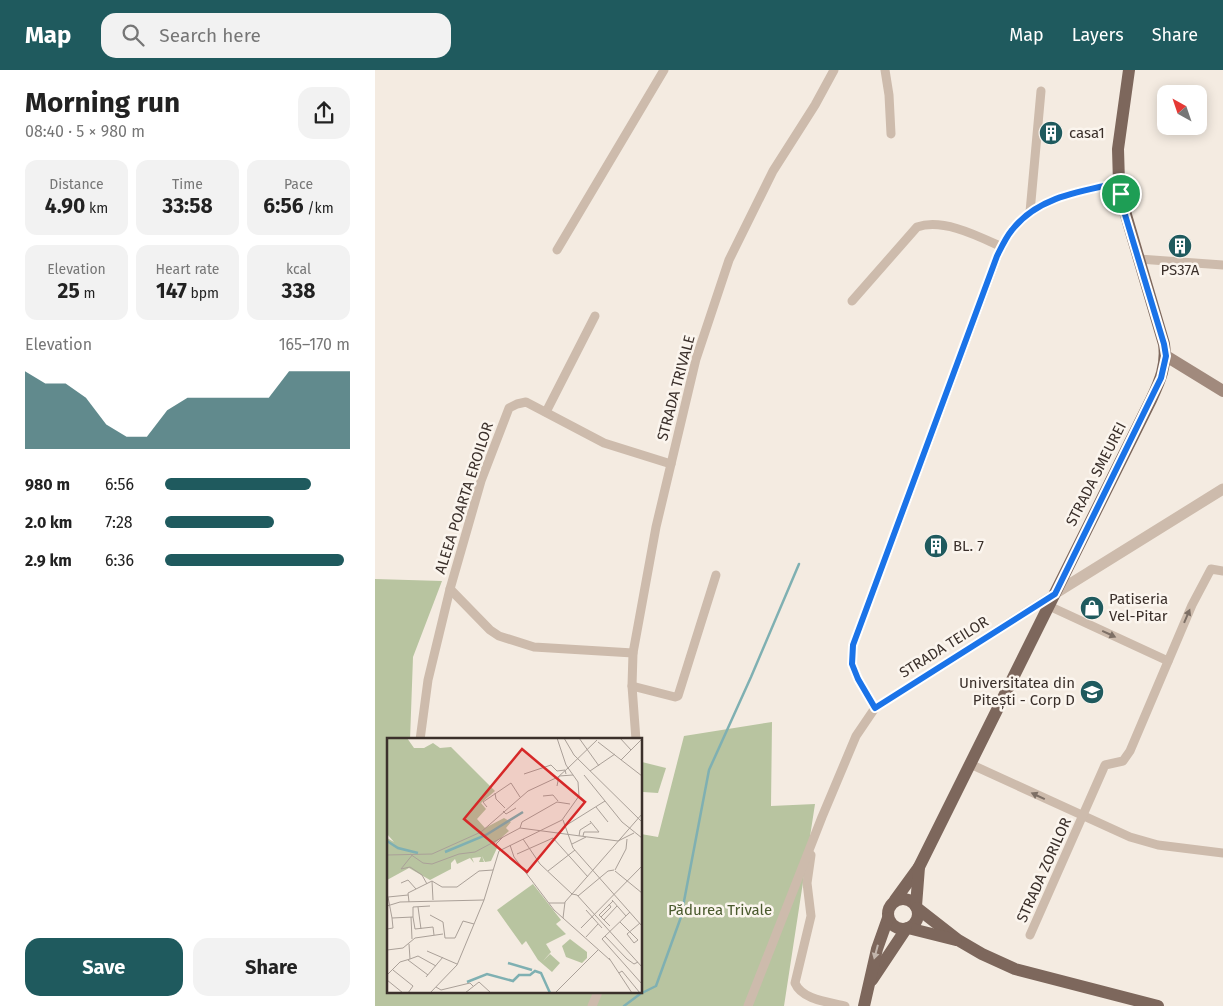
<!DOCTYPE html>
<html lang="en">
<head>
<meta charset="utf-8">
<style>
  :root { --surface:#fff; --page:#f2f2f2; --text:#222; --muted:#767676; --accent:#1f5a5e }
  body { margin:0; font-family:"Fira Sans",sans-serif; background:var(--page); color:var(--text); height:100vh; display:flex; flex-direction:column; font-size:19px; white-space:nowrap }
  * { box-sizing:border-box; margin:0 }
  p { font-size:16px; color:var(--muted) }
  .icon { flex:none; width:28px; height:28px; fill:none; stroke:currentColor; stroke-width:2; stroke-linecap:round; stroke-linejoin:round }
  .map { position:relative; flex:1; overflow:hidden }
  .drawer { display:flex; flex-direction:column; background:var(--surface); width:375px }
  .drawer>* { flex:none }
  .needle { width:32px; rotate:320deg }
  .tools { position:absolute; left:782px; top:15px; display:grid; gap:10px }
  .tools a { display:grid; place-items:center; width:50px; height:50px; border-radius:10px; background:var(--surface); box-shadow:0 2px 12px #0003; font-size:25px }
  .pin { position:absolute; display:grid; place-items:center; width:42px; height:42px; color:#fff; margin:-21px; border:2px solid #fff; border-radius:50%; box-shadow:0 1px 5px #0007 }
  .round { display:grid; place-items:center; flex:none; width:52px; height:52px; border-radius:15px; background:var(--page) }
  .overview { display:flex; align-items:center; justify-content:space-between; height:85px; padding:0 25px }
  h1 { font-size:28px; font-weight:700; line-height:38px }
  .figures { display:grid; grid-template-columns:repeat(3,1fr); gap:8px; height:85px; padding:5px 25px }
  .figures div { display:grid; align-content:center; border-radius:12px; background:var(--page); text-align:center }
  .figures b { font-size:21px; font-weight:700 }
  .figures small { font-size:14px; font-weight:400 }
  .figures p { font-size:14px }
  .chart { height:140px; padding:10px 25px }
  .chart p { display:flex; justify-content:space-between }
  .chart svg { width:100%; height:90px; margin-top:5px; fill:var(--accent); opacity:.7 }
  .primary-button { display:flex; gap:10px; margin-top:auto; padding:10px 25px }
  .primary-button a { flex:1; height:58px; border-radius:15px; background:var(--accent); color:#fff; font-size:20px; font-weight:700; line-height:58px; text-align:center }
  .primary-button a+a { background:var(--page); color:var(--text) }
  ul { padding:0 25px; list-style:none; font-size:16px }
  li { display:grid; grid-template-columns:80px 60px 1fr; align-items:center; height:38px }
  li i { height:12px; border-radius:6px; background:var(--accent) }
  header { display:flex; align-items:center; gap:30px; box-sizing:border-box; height:70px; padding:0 25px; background:var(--accent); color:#fff }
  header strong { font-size:24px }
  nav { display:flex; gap:28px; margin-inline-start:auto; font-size:18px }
  .search { width:350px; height:45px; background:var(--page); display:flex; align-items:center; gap:12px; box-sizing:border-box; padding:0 18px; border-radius:15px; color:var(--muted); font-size:19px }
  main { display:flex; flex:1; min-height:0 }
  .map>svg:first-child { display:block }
  .green { fill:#b8c4a0 }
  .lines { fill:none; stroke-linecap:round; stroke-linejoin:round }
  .stream { stroke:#7fb0b2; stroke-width:2.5 }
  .minor { stroke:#cdbbac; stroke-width:9 }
  .tertiary { stroke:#cdbbac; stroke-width:11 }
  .secondary { stroke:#a18a7d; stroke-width:12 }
  .primary { stroke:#7d675c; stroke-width:12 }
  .oneway { fill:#7d6f65 }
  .oneway2 { fill:#c2b5ac }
  .route-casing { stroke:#fff; stroke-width:10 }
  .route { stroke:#1a73e8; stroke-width:6 }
  .labels { text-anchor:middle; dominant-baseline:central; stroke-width:5; stroke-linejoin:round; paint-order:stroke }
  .poi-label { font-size:15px; fill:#3b302b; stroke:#fbf5ee; text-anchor:start }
  .street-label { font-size:15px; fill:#3b302b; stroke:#fbf5ee }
  .park-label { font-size:15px; fill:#4a5a2e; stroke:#fbf5ee }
  .inset-river { fill:none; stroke:#7fb0b2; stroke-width:2.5 }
  .inset-road { fill:none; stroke:#aaa098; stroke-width:1 }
  .view { fill:#d62828; fill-opacity:0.15; stroke:#d62828; stroke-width:2.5 }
  .inset-edge { fill:none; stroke:#3b302b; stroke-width:2.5 }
</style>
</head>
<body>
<header>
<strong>Map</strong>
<div class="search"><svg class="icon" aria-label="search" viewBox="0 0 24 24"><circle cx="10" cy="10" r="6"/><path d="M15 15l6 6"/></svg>Search here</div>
<nav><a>Map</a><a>Layers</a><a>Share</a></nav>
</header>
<main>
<section class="drawer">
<div class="overview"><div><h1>Morning run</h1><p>08:40 · 5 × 980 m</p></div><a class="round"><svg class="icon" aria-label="share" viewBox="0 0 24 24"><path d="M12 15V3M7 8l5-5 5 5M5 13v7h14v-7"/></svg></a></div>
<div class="figures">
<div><p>Distance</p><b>4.90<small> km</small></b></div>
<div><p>Time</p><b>33:58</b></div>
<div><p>Pace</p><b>6:56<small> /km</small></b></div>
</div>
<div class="figures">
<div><p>Elevation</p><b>25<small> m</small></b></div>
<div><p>Heart rate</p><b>147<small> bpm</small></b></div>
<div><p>kcal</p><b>338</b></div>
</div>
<div class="chart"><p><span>Elevation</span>165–170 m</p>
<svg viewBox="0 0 160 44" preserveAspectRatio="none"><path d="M0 44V6L10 12L20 12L30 19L40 32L50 38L60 38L70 25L80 19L90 19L100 19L110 19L120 19L130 6L140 6L150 6L160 6V44z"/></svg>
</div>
<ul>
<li><b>980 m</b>6:56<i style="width:79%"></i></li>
<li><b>2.0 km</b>7:28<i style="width:59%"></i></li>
<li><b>2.9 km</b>6:36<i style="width:97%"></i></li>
</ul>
<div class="primary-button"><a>Save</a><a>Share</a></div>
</section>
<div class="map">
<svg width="848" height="936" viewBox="0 0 848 936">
  <rect width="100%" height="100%" fill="#f4ebe1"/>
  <!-- green -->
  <g class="green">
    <path d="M0,509L67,511L38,587L35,670H14V922H266V764L283,767L309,666L397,652L396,736L440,734L409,936H0Z"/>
    <path d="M267,692L291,698L283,723L268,722Z"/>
  </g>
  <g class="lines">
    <!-- stream -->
    <path class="stream" d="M249,936L265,924L281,916L306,847L334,700L376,607L424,494"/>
    <!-- minor -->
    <g class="minor">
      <path d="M510,0L514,25L516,64"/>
      <path d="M655,142L666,21"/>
      <path d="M182,180L289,0"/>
      <path d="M764,189L848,195"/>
      <path d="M477,231L542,157C568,148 603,166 627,177"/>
      <path d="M171,342L220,246"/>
      <path d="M75,519L115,560L124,566L159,577L258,583"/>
      <path d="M674,536L793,591"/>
      <path d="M257,616L300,627L303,626L341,505"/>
      <path d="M500,638L483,609L477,594L478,575L622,187C626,178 631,168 637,160C662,127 706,121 744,113"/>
      <path d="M45,670L53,610L75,519L106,411L134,338L142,334L151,332L229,373L296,394"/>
      <path d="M261,670L257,616L258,583L281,457L321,289L354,190L398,101L440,35L459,0"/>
      <path d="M595,694L755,767L783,775L848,783"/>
      <path d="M436,785L432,813L436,846L420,913C427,930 454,932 470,936"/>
      <path d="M655,865L730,695L748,691L755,681L817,535L836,499L848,501"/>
      <path d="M217,936L223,922"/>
      <path d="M373,936L447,747L481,666L500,638L679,524"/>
    </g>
    <!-- tertiary -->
    <path class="tertiary" d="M679,524L848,419"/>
    <!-- secondary -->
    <path class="secondary" d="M791,286L848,321"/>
    <!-- primary -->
    <g class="primary">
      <circle cx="528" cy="844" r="15"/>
      <path d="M520,830L544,797L776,330C785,311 792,295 789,274L749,138L744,113L743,79L754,0"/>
      <path d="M541,836L544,797"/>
      <path d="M542,838L583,870L607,884L640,899L783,936"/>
      <path d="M533,858L581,870"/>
      <path d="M497,910L531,859"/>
      <path d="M489,936L502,879L513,848"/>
    </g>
  </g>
  <!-- one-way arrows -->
  <defs><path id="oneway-solid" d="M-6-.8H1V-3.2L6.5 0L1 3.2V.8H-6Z" transform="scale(1.25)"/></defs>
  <g class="oneway">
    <use href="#oneway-solid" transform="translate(812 546) rotate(-67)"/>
    <use href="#oneway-solid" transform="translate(734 564) rotate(25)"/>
    <use href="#oneway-solid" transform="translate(663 726) rotate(-155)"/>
  </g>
  <use class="oneway2" href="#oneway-solid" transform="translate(501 882) rotate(105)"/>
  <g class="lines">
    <!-- route casing -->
    <g class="route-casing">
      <path id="route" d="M744,113L748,138L789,274L791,286L786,308L680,524L500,638L483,609L477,594L478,575L622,186C626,178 631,167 637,160C662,127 706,121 744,113Z"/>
    </g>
    <!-- route -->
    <use href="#route" class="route"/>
  </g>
  <!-- icons -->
  <defs>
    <g id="building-disc" transform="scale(1.25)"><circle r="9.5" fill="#1f5a5e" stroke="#fbf5ee"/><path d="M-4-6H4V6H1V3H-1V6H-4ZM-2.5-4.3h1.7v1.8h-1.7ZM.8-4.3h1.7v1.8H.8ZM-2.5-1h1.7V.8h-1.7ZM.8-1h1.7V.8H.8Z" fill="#fff"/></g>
    <g id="shop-disc" transform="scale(1.25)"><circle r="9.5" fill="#1f5a5e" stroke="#fbf5ee"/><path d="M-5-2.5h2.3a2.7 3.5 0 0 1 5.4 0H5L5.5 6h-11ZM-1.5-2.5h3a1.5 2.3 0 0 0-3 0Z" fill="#fff"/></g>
    <g id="university-disc" transform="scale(1.25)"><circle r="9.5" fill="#1f5a5e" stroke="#fbf5ee"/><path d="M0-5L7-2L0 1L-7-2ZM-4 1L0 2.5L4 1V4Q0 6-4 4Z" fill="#fff"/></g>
  </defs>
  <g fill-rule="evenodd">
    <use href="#building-disc" x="676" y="63"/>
    <use href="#building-disc" x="805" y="176"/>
    <use href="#building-disc" x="561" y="476"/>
    <use href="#shop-disc" x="717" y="538"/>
    <use href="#university-disc" x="717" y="622"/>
  </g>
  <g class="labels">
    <!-- poi labels -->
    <g class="poi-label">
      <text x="694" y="63">casa1</text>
      <text x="805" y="200" text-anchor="middle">PS37A</text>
      <text x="578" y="476">BL. 7</text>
      <text x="734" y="529">Patiseria<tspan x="734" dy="17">Vel-Pitar</tspan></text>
      <text x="700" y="613" text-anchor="end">Universitatea din<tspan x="700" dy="17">Pitești - Corp D</tspan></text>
    </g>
    <!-- street labels -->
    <g class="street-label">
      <text transform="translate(301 318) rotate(-75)">STRADA TRIVALE</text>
      <text transform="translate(721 404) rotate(-63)">STRADA SMEUREI</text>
      <text transform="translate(89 428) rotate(-72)">ALEEA POARTA EROILOR</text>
      <text transform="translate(569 577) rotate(-32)">STRADA TEILOR</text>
      <text transform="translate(669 800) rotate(-66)">STRADA ZORILOR</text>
    </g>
    <!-- park labels -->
    <g class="park-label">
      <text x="345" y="840">Pădurea Trivale</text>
    </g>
  </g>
  <!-- overview -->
  <g transform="translate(12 668)">
    <rect width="255" height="255" fill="#f4ebe1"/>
    <path d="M0,0H20L27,10H37L46,5L53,10L64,9L108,53L94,65L99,71L90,81L98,90L117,80L124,84L119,90L122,93L107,106L110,110L104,123L98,124L95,118L97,124H92L94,119L85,120L87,125L83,120L70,126L68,121L64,125V131L43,142L22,130L0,142V100L7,104L0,96ZM146,146L174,182L169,186L179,196L159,206L164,214L156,223L163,216L173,225L165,234L151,222L139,203L135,207L110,172ZM183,201L200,214V220L195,225L179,219L175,208Z" fill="#b8c4a0"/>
    <path class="inset-river" d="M0,103L11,110L31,115M58,114L99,97L136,74M121,225L145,232M80,244L100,236L126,243L132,237H143L148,233L154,235L163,255"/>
    <path class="inset-road" d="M177,0L187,17L255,84M192,0L212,28M233,0L244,12M211,4L255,38M234,22L255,1M181,30L210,2M203,33L228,16M137,36L164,27L170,33L178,32L179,36M197,37L235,84L255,100M170,48L172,38L186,37M108,55L109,61L118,70M156,58L166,57L171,63M100,69L96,64L124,45L133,59M209,69L221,84M116,73L119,76L129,70M176,82L186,110L255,188M178,88L218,63M133,90L135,84L170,64L183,66M192,98L193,92L204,85M196,98L197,94H212L203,83M136,101L153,126L185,156L190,157L255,229M185,106L199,99M123,107L127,119L167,172L223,222M113,112L109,106L116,99M23,116L36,125L45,126L72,116L88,114L133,90L231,103L247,95M26,116L14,131L23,129L35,137L40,146M130,116L166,100L201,139M0,117L45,116L94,94L141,53L171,39L181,30M228,132L239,111L240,101M161,133L188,112M228,133L255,155M45,143L46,162M14,145L21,142L29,151M21,157L1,159L5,180L26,179V169L43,168M191,158L221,133L227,132M225,162L239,178M22,164L21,155L45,143L55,149H70L92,133L106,132M162,165H178M0,168L13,164L97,162L112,113L175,82L192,58L191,44L179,27L170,0M31,169L34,191M199,172L215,190M243,174L215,201L255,246M43,177L56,184L58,200H68L76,183L87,186M24,179L25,201M26,179L28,191L46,189L47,197M214,179L224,169L222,166M176,180L178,164L255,76M217,182L230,168M233,184L251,202L247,205M223,188L212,177L226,163M194,190L255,128M0,191L6,190L5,180M218,198L240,221L247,226L251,224M199,199L211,186M247,205L240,196L253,185M0,212L16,210L28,200L56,196M40,213L70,226M222,220L245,255M23,221L31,218L49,228M21,222L41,237M6,232L26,248L21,255M232,235L235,233L253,255M0,237L13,224L23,221L22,206M39,239L56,219M0,242L16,255M49,249L54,252L83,245L86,248M43,255L70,227L97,162M78,255L92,244L104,255M168,255L211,212"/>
    <path class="view" d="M135,11L198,64L140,134L77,81Z"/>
    <rect width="255" height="255" class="inset-edge"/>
  </g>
</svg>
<div class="tools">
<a><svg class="needle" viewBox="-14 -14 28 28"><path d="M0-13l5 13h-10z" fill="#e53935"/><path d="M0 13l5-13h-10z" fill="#767676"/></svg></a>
</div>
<div class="pin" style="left:746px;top:124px;background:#1e9e55"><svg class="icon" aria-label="arrive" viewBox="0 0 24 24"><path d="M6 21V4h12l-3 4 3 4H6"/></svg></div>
</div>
</main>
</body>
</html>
